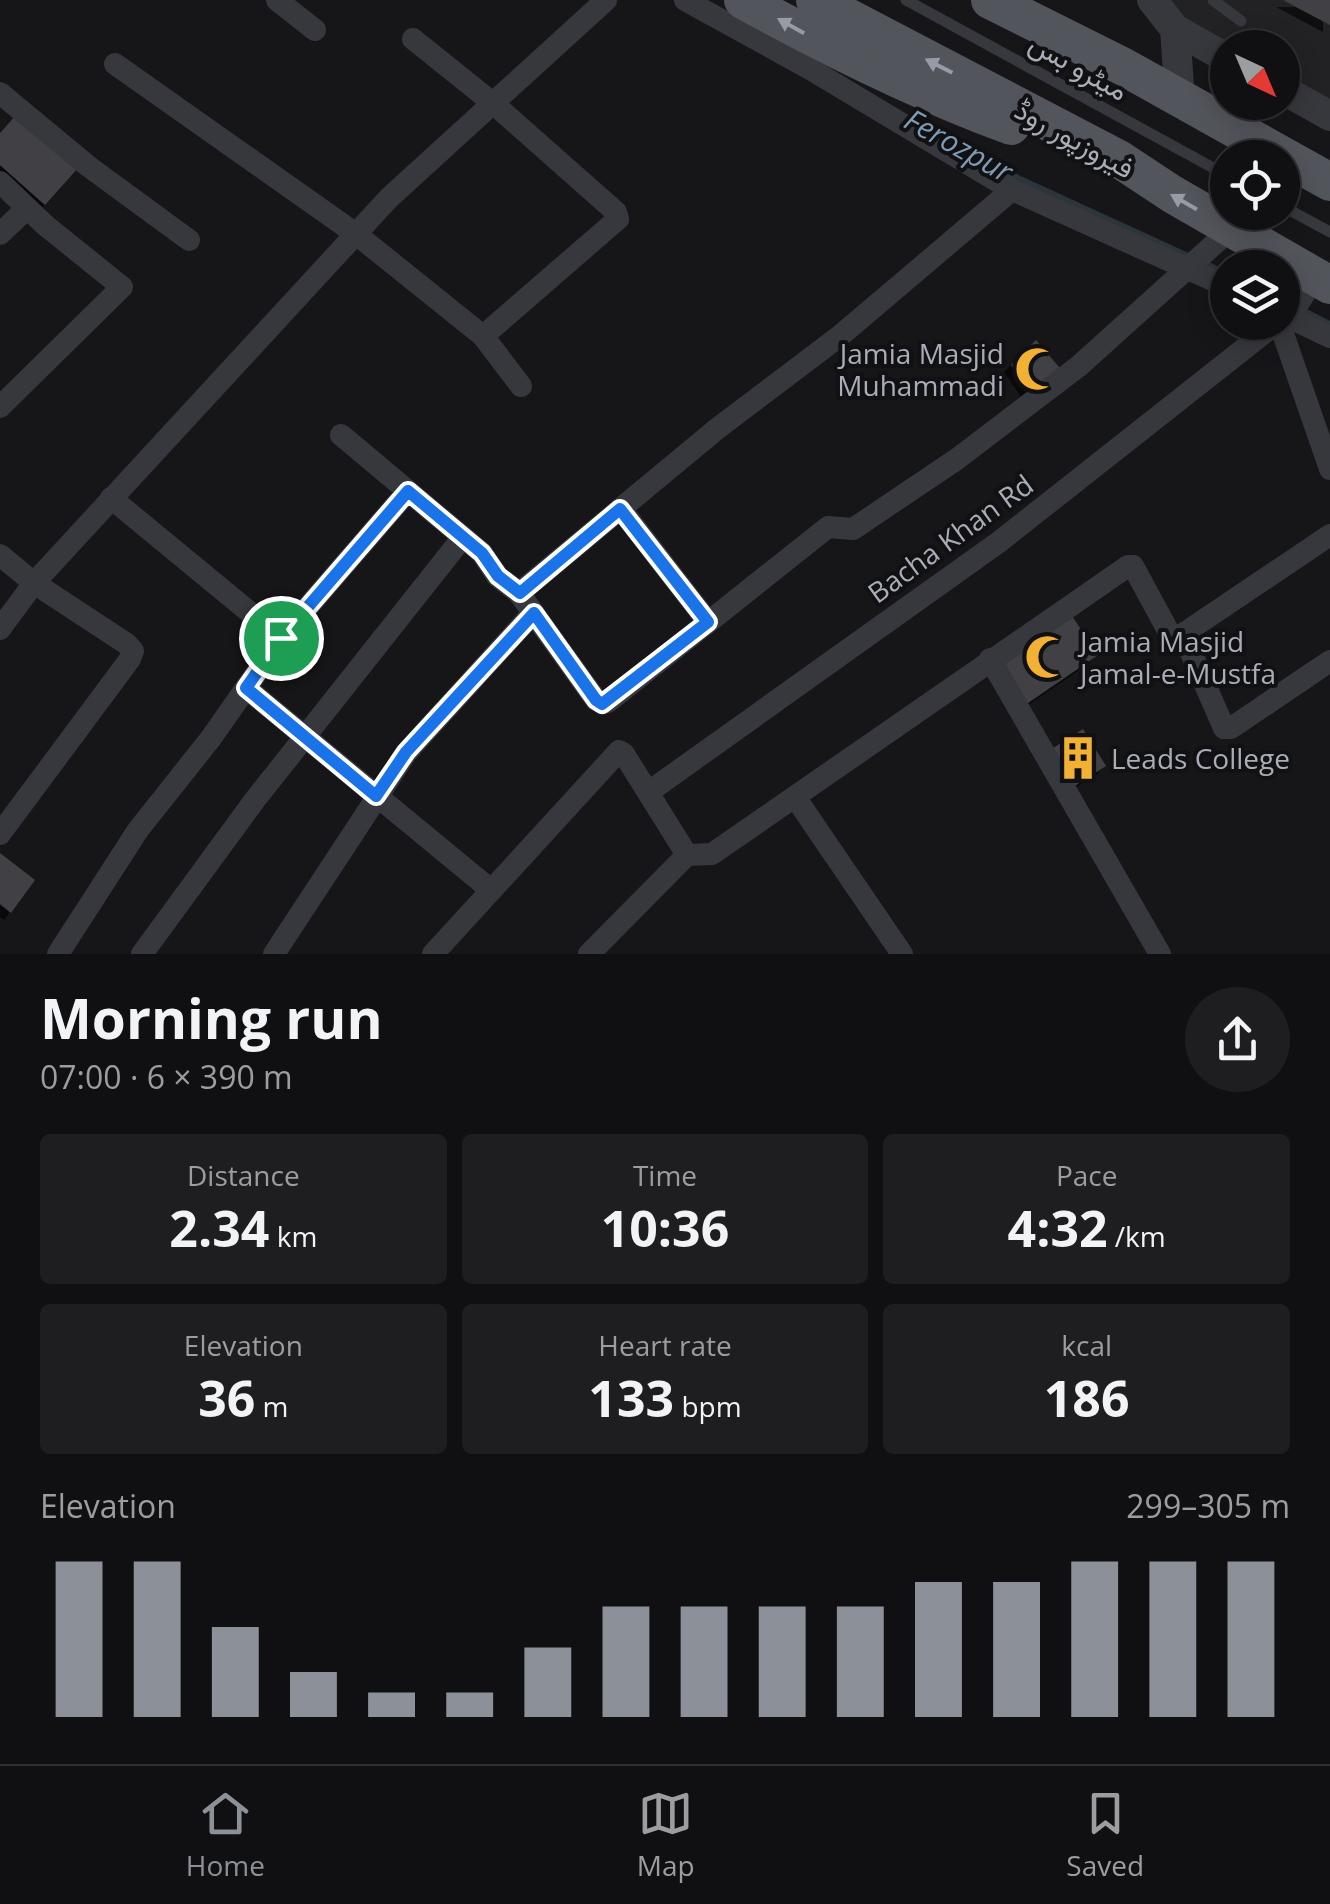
<!DOCTYPE html>
<html lang="en">
<head>
<meta charset="utf-8">
<style>
  :root { --surface:#101012; --page:#1e1e20; --text:#f1f3f6; --muted:#9c9d9f; --line:#303032; --accent:#8c9099 }
  body { margin:0; font-family:"Open Sans",Vazirmatn,sans-serif; background:var(--page); color:var(--text); height:100vh; display:flex; flex-direction:column; font-size:38px; white-space:nowrap }
  * { box-sizing:border-box; margin:0 }
  p { font-size:32px; color:var(--muted) }
  .icon { flex:none; width:55px; height:55px; fill:none; stroke:currentColor; stroke-width:2; stroke-linecap:round; stroke-linejoin:round }
  .map { position:relative; height:954px; overflow:hidden }
  .side { display:flex; flex-direction:column; background:var(--surface); flex:1 }
  .side>* { flex:none }
  .needle { width:65px; rotate:136deg }
  .fabs { position:absolute; left:1210px; top:30px; display:grid; gap:20px }
  .fabs a { display:grid; place-items:center; width:90px; height:90px; border-radius:50%; background:var(--surface); box-shadow:0 5px 25px #0003,0 0 0 2px var(--line); font-size:50px }
  .pin { position:absolute; display:grid; place-items:center; width:85px; height:85px; color:#fff; margin:-42px; border:5px solid #fff; border-radius:50%; box-shadow:0 2px 10px #0007 }
  .round { display:grid; place-items:center; flex:none; width:105px; height:105px; border-radius:52px; background:var(--page) }
  .overview { display:flex; align-items:center; justify-content:space-between; height:170px; padding:0 40px }
  h1 { font-size:55px; font-weight:700; line-height:75px }
  .figures { display:grid; grid-template-columns:repeat(3,1fr); gap:15px; height:170px; padding:10px 40px }
  .figures div { display:grid; align-content:center; border-radius:10px; background:var(--page); text-align:center }
  .figures b { font-size:50px; font-weight:700 }
  .figures small { font-size:28px; font-weight:400 }
  .figures p { font-size:28px }
  .chart { height:280px; padding:20px 40px }
  .chart p { display:flex; justify-content:space-between }
  .chart svg { width:100%; height:180px; margin-top:10px; stroke:var(--accent); stroke-width:6 }
  .tabs { display:flex; justify-content:space-around; align-items:center; height:140px; border-top:2px solid var(--line); background:var(--surface); font-size:28px; color:var(--muted) }
  .tabs a { display:grid; justify-items:center; gap:5px }
  .tabs .selected { color:var(--accent) }
  .map>svg:first-child { display:block }
  .built { fill:#222225 }
  .lines { fill:none; stroke-linecap:round; stroke-linejoin:round }
  .stream { stroke:#2c353c; stroke-width:6 }
  .building { fill:#404145; filter:url(#shadow) }
  .service { stroke:#37383d; stroke-width:11 }
  .minor { stroke:#37383d; stroke-width:22 }
  .tertiary { stroke:#37383d; stroke-width:30 }
  .primary { stroke:#53555c; stroke-width:38 }
  .oneway { fill:#979ba6 }
  .route-casing { stroke:#fff; stroke-width:20 }
  .route { stroke:#1a73e8; stroke-width:12 }
  .labels { text-anchor:middle; dominant-baseline:central; stroke-width:8; stroke-linejoin:round; paint-order:stroke }
  .street-label { font-size:28px; fill:#a8adb8; stroke:#111113 }
  .poi-label { font-size:28px; fill:#a8adb8; stroke:#111113; text-anchor:start }
  .water-label { font-size:30px; font-style:italic; fill:#7f9bb3; stroke:#111113 }
</style>
</head>
<body>
<div class="map">
<svg width="1330" height="954" viewBox="0 0 1330 954">
  <defs>
    <filter id="shadow"><feDropShadow dx="-7" dy="7" stdDeviation="0" flood-color="#0009"/></filter>
  </defs>
  <rect width="100%" height="100%" fill="#161618"/>
  <!-- built -->
  <path class="built" d="M1145,0H1330V100L1283,74L1282,48L1233,47Z"/>
  <g class="lines">
    <!-- stream -->
    <g class="stream">
      <path d="M950,140L1020,179L1190,257"/>
      <path d="M1202,262L1226,274"/>
      <path d="M1300,309L1330,324"/>
    </g>
  </g>
  <!-- building -->
  <g class="building">
    <path d="M1283,0H1330V25Z"/>
    <path d="M17,114L78,168L45,205L0,165V133Z"/>
    <path d="M1036,340L1064,373L1032,396L1011,365Z"/>
    <path d="M1068,610L1098,655L1025,705L996,659Z"/>
    <path d="M1083,729L1106,766L1073,787L1050,750Z"/>
    <path d="M0,853L35,880L11,913L0,904Z"/>
  </g>
  <g class="lines">
    <!-- service -->
    <g class="service">
      <path d="M906,0L1228,176"/>
      <path d="M1213,0L1241,21"/>
      <path d="M1282,206L1330,232"/>
    </g>
    <!-- minor -->
    <g class="minor">
      <path d="M277,0L315,30"/>
      <path d="M685,0L812,70L1012,190L1228,287"/>
      <path d="M413,39L494,104L616,212L618,219L483,336"/>
      <path d="M115,64L356,234L483,336L521,386"/>
      <path d="M0,93L88,166L189,240"/>
      <path d="M0,182L45,225L122,287L0,407"/>
      <path d="M0,234L27,208"/>
      <path d="M1282,314L1330,337"/>
      <path d="M1282,319L1296,307L1315,277"/>
      <path d="M1279,322L1330,469"/>
      <path d="M341,435L482,553L497,576L519,593L718,428L841,335L1012,190"/>
      <path d="M111,498L281,638"/>
      <path d="M621,509L708,622"/>
      <path d="M1330,535L1183,634L1224,728H1231L1330,661"/>
      <path d="M0,555L34,583L127,644L133,651L130,659L0,834"/>
      <path d="M519,593L596,700L603,703L608,702L828,527L853,529L957,459L1079,366L1231,229"/>
      <path d="M0,629L34,583L389,198L606,0"/>
      <path d="M990,659L1160,954"/>
      <path d="M246,688L491,890"/>
      <path d="M650,791L999,542L1278,322"/>
      <path d="M795,797L902,954"/>
      <path d="M687,855L712,854L1128,566H1133L1172,638L1176,639L1183,634"/>
      <path d="M58,954L138,830L211,738L281,638L408,491"/>
      <path d="M142,954L254,801L463,537"/>
      <path d="M274,954L406,753L533,613"/>
      <path d="M433,954L619,751L624,754L687,855L589,954"/>
    </g>
    <!-- tertiary -->
    <g class="tertiary">
      <path d="M1152,0L1175,29L1180,100"/>
      <path d="M1175,29L1228,59"/>
      <path d="M1282,89L1330,116"/>
    </g>
    <!-- primary -->
    <g class="primary">
      <path d="M743,0C830,48 918,92 1011,126"/>
      <path d="M815,0L1119,159L1172,194L1330,285"/>
      <path d="M990,0L1124,67L1330,182"/>
    </g>
  </g>
  <!-- one-way arrows -->
  <defs><path id="oneway-solid" d="M-6-.8H1V-3.2L6.5 0L1 3.2V.8H-6Z" transform="scale(2.5)"/></defs>
  <g class="oneway">
    <use href="#oneway-solid" transform="translate(791 26) rotate(-151)"/>
    <use href="#oneway-solid" transform="translate(939 66) rotate(-153)"/>
    <use href="#oneway-solid" transform="translate(1184 202) rotate(-150)"/>
  </g>
  <g class="lines">
    <!-- route casing -->
    <g class="route-casing">
      <path id="route" d="M408,491L482,553L498,576L520,593L620,509L708,622L602,704L596,700L534,613L406,752L376,796L246,688L281,638Z"/>
    </g>
    <!-- route -->
    <use href="#route" class="route"/>
  </g>
  <!-- icons -->
  <defs>
    <g id="mosque-bare" transform="scale(3.45)"><path d="M3.5-4.9A6 6 0 1 0 3.5 4.9A5 5 0 1 1 3.5-4.9Z" fill="#f2b134" stroke="#111113" stroke-width="2.5" paint-order="stroke"/></g>
    <g id="building-bare" transform="scale(3.45)"><path d="M-4-6H4V6H1V3H-1V6H-4ZM-2.5-4.3h1.7v1.8h-1.7ZM.8-4.3h1.7v1.8H.8ZM-2.5-1h1.7V.8h-1.7ZM.8-1h1.7V.8H.8Z" fill="#f2b134" stroke="#111113" stroke-width="2.5" paint-order="stroke"/></g>
  </defs>
  <g fill-rule="evenodd">
    <use href="#mosque-bare" x="1037" y="369"/>
    <use href="#mosque-bare" x="1047" y="657"/>
    <use href="#building-bare" x="1078" y="758"/>
  </g>
  <g class="labels">
    <!-- street labels -->
    <g class="street-label">
      <text transform="translate(1079 66) rotate(29)">میٹرو بس</text>
      <text transform="translate(1075 138) rotate(29)">فیروزپور روڈ</text>
      <text transform="translate(950 538) rotate(-36)">Bacha Khan Rd</text>
    </g>
    <!-- poi labels -->
    <g class="poi-label">
      <text x="1004" y="353" text-anchor="end">Jamia Masjid<tspan x="1004" dy="32">Muhammadi</tspan></text>
      <text x="1080" y="641">Jamia Masjid<tspan x="1080" dy="32">Jamal-e-Mustfa</tspan></text>
      <text x="1111" y="758">Leads College</text>
    </g>
    <!-- water labels -->
    <g class="water-label">
      <text transform="translate(959 145) rotate(29)">Ferozpur</text>
    </g>
  </g>
</svg>
<div class="fabs">
<a><svg class="needle" viewBox="-14 -14 28 28"><path d="M0-13l5 13h-10z" fill="#e53935"/><path d="M0 13l5-13h-10z" fill="#9c9d9f"/></svg></a>
<a><svg class="icon" aria-label="locate" viewBox="0 0 24 24"><circle cx="12" cy="12" r="6"/><path d="M12 2v4M12 18v4M2 12h4M18 12h4"/></svg></a>
<a><svg class="icon" aria-label="layers" viewBox="0 0 24 24"><path d="M12 4l9 5-9 5-9-5zM3 14l9 5 9-5"/></svg></a>
</div>
<div class="pin" style="left:281px;top:638px;background:#1e9e55"><svg class="icon" aria-label="arrive" viewBox="0 0 24 24"><path d="M6 21V4h12l-3 4 3 4H6"/></svg></div>
</div>
<section class="side">
<div class="overview"><div><h1>Morning run</h1><p>07:00 · 6 × 390 m</p></div><a class="round"><svg class="icon" aria-label="share" viewBox="0 0 24 24"><path d="M12 15V3M7 8l5-5 5 5M5 13v7h14v-7"/></svg></a></div>
<div class="figures">
<div><p>Distance</p><b>2.34<small> km</small></b></div>
<div><p>Time</p><b>10:36</b></div>
<div><p>Pace</p><b>4:32<small> /km</small></b></div>
</div>
<div class="figures">
<div><p>Elevation</p><b>36<small> m</small></b></div>
<div><p>Heart rate</p><b>133<small> bpm</small></b></div>
<div><p>kcal</p><b>186</b></div>
</div>
<div class="chart"><p><span>Elevation</span>299–305 m</p>
<svg viewBox="0 0 160 44" preserveAspectRatio="none"><path d="M5 44V6M15 44V6M25 44V22M35 44V33M45 44V38M55 44V38M65 44V27M75 44V17M85 44V17M95 44V17M105 44V17M115 44V11M125 44V11M135 44V6M145 44V6M155 44V6"/></svg>
</div>
</section>
<nav class="tabs">
<a class="selected"><svg class="icon" aria-label="home" viewBox="0 0 24 24"><path d="M3 11l9-7 9 7M6 9v11h12V9"/></svg>Home</a>
<a><svg class="icon" aria-label="map" viewBox="0 0 24 24"><path d="M3 6l6-2 6 2 6-2v14l-6 2-6-2-6 2zM9 4v14M15 6v14"/></svg>Map</a>
<a><svg class="icon" aria-label="saved" viewBox="0 0 24 24"><path d="M7 4h10v16l-5-4-5 4z"/></svg>Saved</a>
</nav>
</body>
</html>
